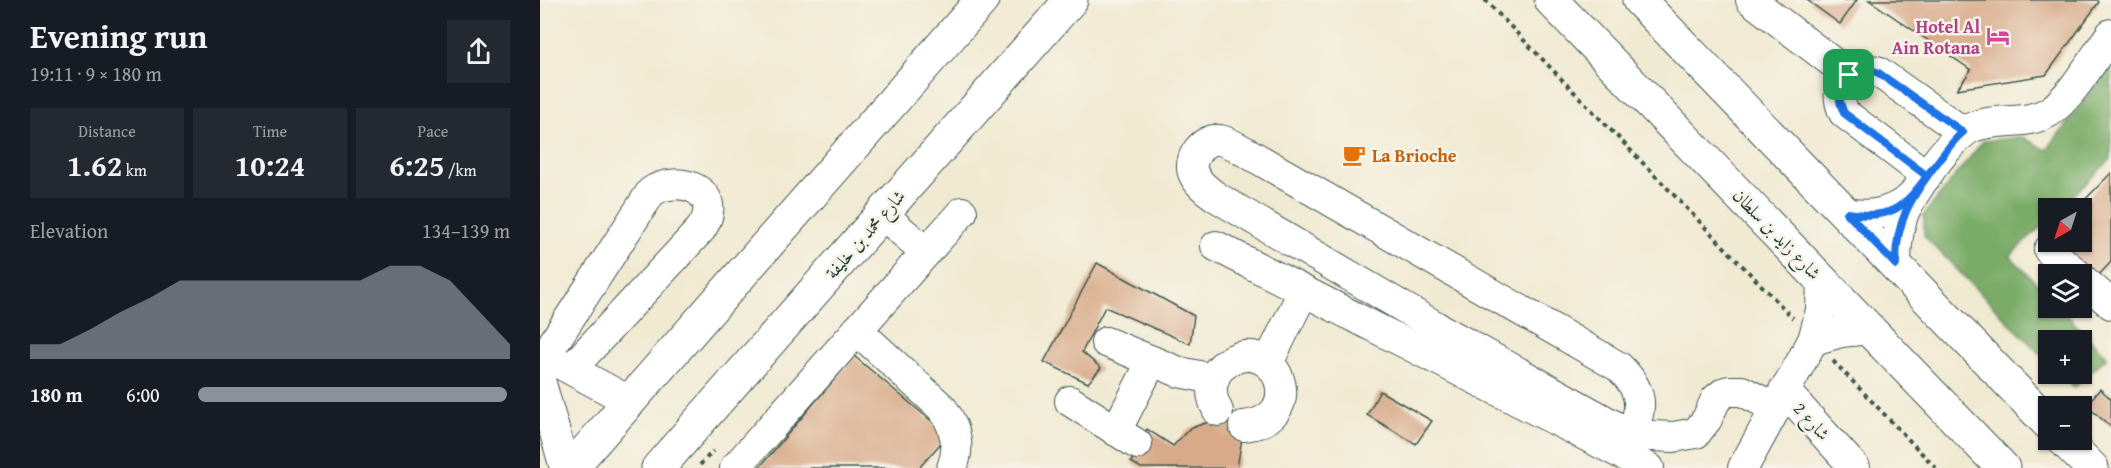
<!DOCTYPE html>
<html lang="en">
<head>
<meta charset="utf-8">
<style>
  :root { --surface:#171b24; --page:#242831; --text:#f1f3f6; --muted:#9ea1a6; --accent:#8c9099 }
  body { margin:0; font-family:"Gentium Book Plus",Amiri,serif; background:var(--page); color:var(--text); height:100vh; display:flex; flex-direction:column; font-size:22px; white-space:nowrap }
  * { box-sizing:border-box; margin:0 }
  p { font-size:20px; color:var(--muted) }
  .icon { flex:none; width:33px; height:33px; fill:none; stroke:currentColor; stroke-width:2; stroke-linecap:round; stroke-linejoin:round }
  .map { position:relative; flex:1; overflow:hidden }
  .side { display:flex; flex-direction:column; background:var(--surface); width:540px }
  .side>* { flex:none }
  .needle { width:39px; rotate:219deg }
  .fabs { position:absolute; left:1498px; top:198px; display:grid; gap:12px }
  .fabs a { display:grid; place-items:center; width:54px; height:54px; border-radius:0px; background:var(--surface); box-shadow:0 2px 4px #0004; font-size:30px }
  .pin { position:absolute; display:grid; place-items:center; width:51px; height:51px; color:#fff; margin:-26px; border-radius:12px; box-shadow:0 3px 9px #0006 }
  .round { display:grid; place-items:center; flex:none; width:63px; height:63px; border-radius:0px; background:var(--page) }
  .summary { display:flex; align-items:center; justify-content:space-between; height:102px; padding:0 30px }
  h1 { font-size:33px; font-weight:700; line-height:45px }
  .figures { display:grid; grid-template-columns:repeat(3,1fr); gap:9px; height:102px; padding:6px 30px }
  .figures div { display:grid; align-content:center; border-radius:0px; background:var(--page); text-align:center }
  .figures b { font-size:30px; font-weight:700 }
  .figures small { font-size:16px; font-weight:400 }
  .figures p { font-size:16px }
  .chart { height:168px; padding:12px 30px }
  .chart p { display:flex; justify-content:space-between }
  .chart svg { width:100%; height:108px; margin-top:6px; fill:var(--accent); opacity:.7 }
  ul { padding:0 30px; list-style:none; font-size:20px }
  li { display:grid; grid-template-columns:96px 72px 1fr; align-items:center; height:45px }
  li i { height:15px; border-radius:8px; background:var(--accent) }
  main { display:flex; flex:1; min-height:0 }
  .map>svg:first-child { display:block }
  .forest { fill:#7aac67; stroke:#4c744e; stroke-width:1.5 }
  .building { fill:#d8aa89 }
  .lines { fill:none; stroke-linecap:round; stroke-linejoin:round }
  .minor-casing { stroke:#3e574c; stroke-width:32 }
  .major-casing { stroke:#3e574c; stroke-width:35 }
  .highway-casing { stroke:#3e574c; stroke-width:35 }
  .path { stroke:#3e574c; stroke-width:4; stroke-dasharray:4.5 4.5; stroke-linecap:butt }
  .minor { stroke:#fff; stroke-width:30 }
  .major { stroke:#fff; stroke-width:33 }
  .highway { stroke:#fff; stroke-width:33 }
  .route-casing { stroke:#fff; stroke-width:12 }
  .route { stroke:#1a73e8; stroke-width:8 }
  .labels { text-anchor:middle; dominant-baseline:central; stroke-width:5; stroke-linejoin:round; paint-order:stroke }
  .hotel-label { font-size:18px; font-weight:bold; fill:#b23c85; stroke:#f7f3e8; text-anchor:end }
  .food-label { font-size:18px; font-weight:bold; fill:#c56008; stroke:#f7f3e8; text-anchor:start }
  .street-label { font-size:18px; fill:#1f3d34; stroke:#f7f3e8 }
</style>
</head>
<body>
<main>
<section class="side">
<div class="summary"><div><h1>Evening run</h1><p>19:11 · 9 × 180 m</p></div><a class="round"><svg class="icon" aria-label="share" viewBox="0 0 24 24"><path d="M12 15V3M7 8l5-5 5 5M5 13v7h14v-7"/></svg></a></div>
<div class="figures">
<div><p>Distance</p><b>1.62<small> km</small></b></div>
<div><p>Time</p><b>10:24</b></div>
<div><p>Pace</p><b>6:25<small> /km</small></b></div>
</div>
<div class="chart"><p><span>Elevation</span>134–139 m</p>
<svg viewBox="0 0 160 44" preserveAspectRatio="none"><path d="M0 44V38L10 38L20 32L30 25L40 19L50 12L60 12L70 12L80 12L90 12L100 12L110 12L120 6L130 6L140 12L150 25L160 38V44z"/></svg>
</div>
<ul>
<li><b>180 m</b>6:00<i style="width:99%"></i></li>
</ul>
</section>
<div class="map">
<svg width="1571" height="468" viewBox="0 0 1571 468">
  <rect width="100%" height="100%" fill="#f7f3e8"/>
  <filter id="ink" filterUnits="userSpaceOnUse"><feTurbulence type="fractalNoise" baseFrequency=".0167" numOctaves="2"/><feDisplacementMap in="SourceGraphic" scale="12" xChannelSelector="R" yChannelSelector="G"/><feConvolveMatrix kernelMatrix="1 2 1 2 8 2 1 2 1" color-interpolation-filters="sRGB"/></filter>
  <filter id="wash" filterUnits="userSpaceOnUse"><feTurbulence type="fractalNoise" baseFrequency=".008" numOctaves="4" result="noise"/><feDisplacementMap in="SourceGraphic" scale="24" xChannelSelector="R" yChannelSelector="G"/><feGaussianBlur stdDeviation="1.35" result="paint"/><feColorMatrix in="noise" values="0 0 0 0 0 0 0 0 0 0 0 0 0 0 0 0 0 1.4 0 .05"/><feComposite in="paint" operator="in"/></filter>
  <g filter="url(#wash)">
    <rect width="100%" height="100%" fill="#f1ead3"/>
    <!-- forest -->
    <path class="forest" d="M1571,64V159L1520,208H1509V219L1470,256L1509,296V308H1520L1567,357L1534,388L1520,374H1542V340H1509V363L1384,236V215L1443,141L1482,137L1507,150Z"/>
    <g id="blocks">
      <!-- building -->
      <g class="building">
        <path d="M1267,0H1317L1300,24Z"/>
        <path d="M1329,0H1557L1559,2L1506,75L1417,89L1431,70Z"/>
        <path d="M1571,173V262L1556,278L1518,242H1542V208H1537Z"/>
        <path d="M557,263L654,316L650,344L565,307L542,352L561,368L548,383L504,362Z"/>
        <path d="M314,356L408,435L379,468H219Z"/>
        <path d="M1560,389L1571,399V427L1546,405Z"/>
        <path d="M840,391L892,421L876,444L827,415Z"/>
        <path d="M683,406L705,420L697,468H601L591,462L607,429L633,446L650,428L666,423Z"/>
      </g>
    </g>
  </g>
  <g filter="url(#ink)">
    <use href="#blocks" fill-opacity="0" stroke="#3e574c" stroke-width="1.5"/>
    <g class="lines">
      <!-- minor casing -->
      <g class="minor-casing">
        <g id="minor">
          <path d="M1211,0L1309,75"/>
          <path d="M1387,176L1304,113C1291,86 1308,64 1337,71L1423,132"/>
          <path d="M1307,213C1333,218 1351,213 1372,197"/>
          <path d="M342,214L386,252"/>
          <path d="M676,246L1109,468"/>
          <path d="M1509,250L1537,274"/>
          <path d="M1356,265C1356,247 1357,232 1363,215C1370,195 1413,134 1433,127C1457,117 1485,126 1509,112C1531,98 1555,56 1571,34"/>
          <path d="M1542,279L1571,304"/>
          <path d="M317,330L402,408C415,426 421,446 412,468"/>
          <path d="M1273,340L1301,332L1330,329"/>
          <path d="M566,342L639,372L674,379"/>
          <path d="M5,356L111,192C138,173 187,191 161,229L31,369"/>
          <path d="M15,361L89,401"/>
          <path d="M728,363L763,292"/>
          <path d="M0,380L25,468"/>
          <path d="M1244,390L1315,468"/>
          <path d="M530,401L597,444"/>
          <path d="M678,411C671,398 669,386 677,372C683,364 690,360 699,357C742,346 765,420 704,426"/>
          <path d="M576,431L612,361"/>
          <path d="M1082,454C1098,418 1112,399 1079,367L706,152C698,148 689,142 680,140C663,137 646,160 654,175C659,185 669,192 678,198L895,326L1091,435L1133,437L1156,433L1167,419L1176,399L1185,392L1189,391H1202L1235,408"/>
          <path d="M195,468L422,212"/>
          <path d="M1203,468L1273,340L1281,310L1282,279"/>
        </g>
      </g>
      <!-- major casing -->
      <g class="major-casing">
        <g id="major">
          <path d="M1011,0L1463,468"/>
          <path d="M1099,0L1509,424"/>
          <path d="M1524,440L1552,468"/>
        </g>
      </g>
      <!-- highway casing -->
      <g class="highway-casing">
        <g id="highway">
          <path d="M31,468L442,0"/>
          <path d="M118,468L531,0"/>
        </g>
      </g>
      <!-- path -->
      <g class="path">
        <path d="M945,0L1253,318"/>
        <path d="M1293,361L1396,468"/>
        <path d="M160,465L173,451"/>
      </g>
      <!-- minor -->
      <use href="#minor" class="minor"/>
      <!-- major -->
      <use href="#major" class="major"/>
      <!-- highway -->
      <use href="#highway" class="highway"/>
    </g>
  </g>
  <g class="lines" filter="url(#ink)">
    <!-- route casing -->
    <g class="route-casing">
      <path id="route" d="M1309,75C1298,88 1297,98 1304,113L1387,176C1364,209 1349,220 1307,213L1356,265C1355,222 1371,197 1396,164C1405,153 1412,141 1423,132L1337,72C1326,69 1319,70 1309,75"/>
    </g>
    <!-- route -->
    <use href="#route" class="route"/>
  </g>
  <!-- icons -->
  <defs>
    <g id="hotel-bare" transform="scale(1.8)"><path d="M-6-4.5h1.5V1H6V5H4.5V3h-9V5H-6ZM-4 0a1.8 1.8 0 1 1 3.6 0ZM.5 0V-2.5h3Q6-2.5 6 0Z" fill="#d1479c" stroke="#f7f3e8" stroke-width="2.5" paint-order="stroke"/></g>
    <g id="cafe-bare" transform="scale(1.8)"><path d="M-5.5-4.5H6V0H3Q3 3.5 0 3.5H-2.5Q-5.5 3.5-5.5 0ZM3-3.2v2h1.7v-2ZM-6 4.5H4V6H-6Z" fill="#e8710a" stroke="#f7f3e8" stroke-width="2.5" paint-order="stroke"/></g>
  </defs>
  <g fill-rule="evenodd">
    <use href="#hotel-bare" x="1458" y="36"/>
    <use href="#cafe-bare" x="814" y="155"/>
  </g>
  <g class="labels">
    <!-- hotel labels -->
    <g class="hotel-label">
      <text x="1440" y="26">Hotel Al<tspan x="1440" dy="21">Ain Rotana</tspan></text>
    </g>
    <!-- food labels -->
    <g class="food-label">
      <text x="832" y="155">La Brioche</text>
    </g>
    <!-- street labels -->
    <g class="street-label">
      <text transform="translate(325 234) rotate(-49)">شارع محمد بن خليفة</text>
      <text transform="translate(1237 234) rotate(46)">شارع زايد بن سلطان</text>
      <text transform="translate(1272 421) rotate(48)">شارع 2</text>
    </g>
  </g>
</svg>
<div class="fabs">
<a><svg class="needle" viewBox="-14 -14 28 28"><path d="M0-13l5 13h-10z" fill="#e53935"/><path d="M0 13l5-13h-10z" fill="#9ea1a6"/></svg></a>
<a><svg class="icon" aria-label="layers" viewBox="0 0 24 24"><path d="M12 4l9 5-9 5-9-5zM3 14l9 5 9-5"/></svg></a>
<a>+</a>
<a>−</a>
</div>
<div class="pin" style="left:1309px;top:75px;background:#1e9e55"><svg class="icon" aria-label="arrive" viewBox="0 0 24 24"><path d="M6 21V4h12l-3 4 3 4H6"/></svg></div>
</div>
</main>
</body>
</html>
